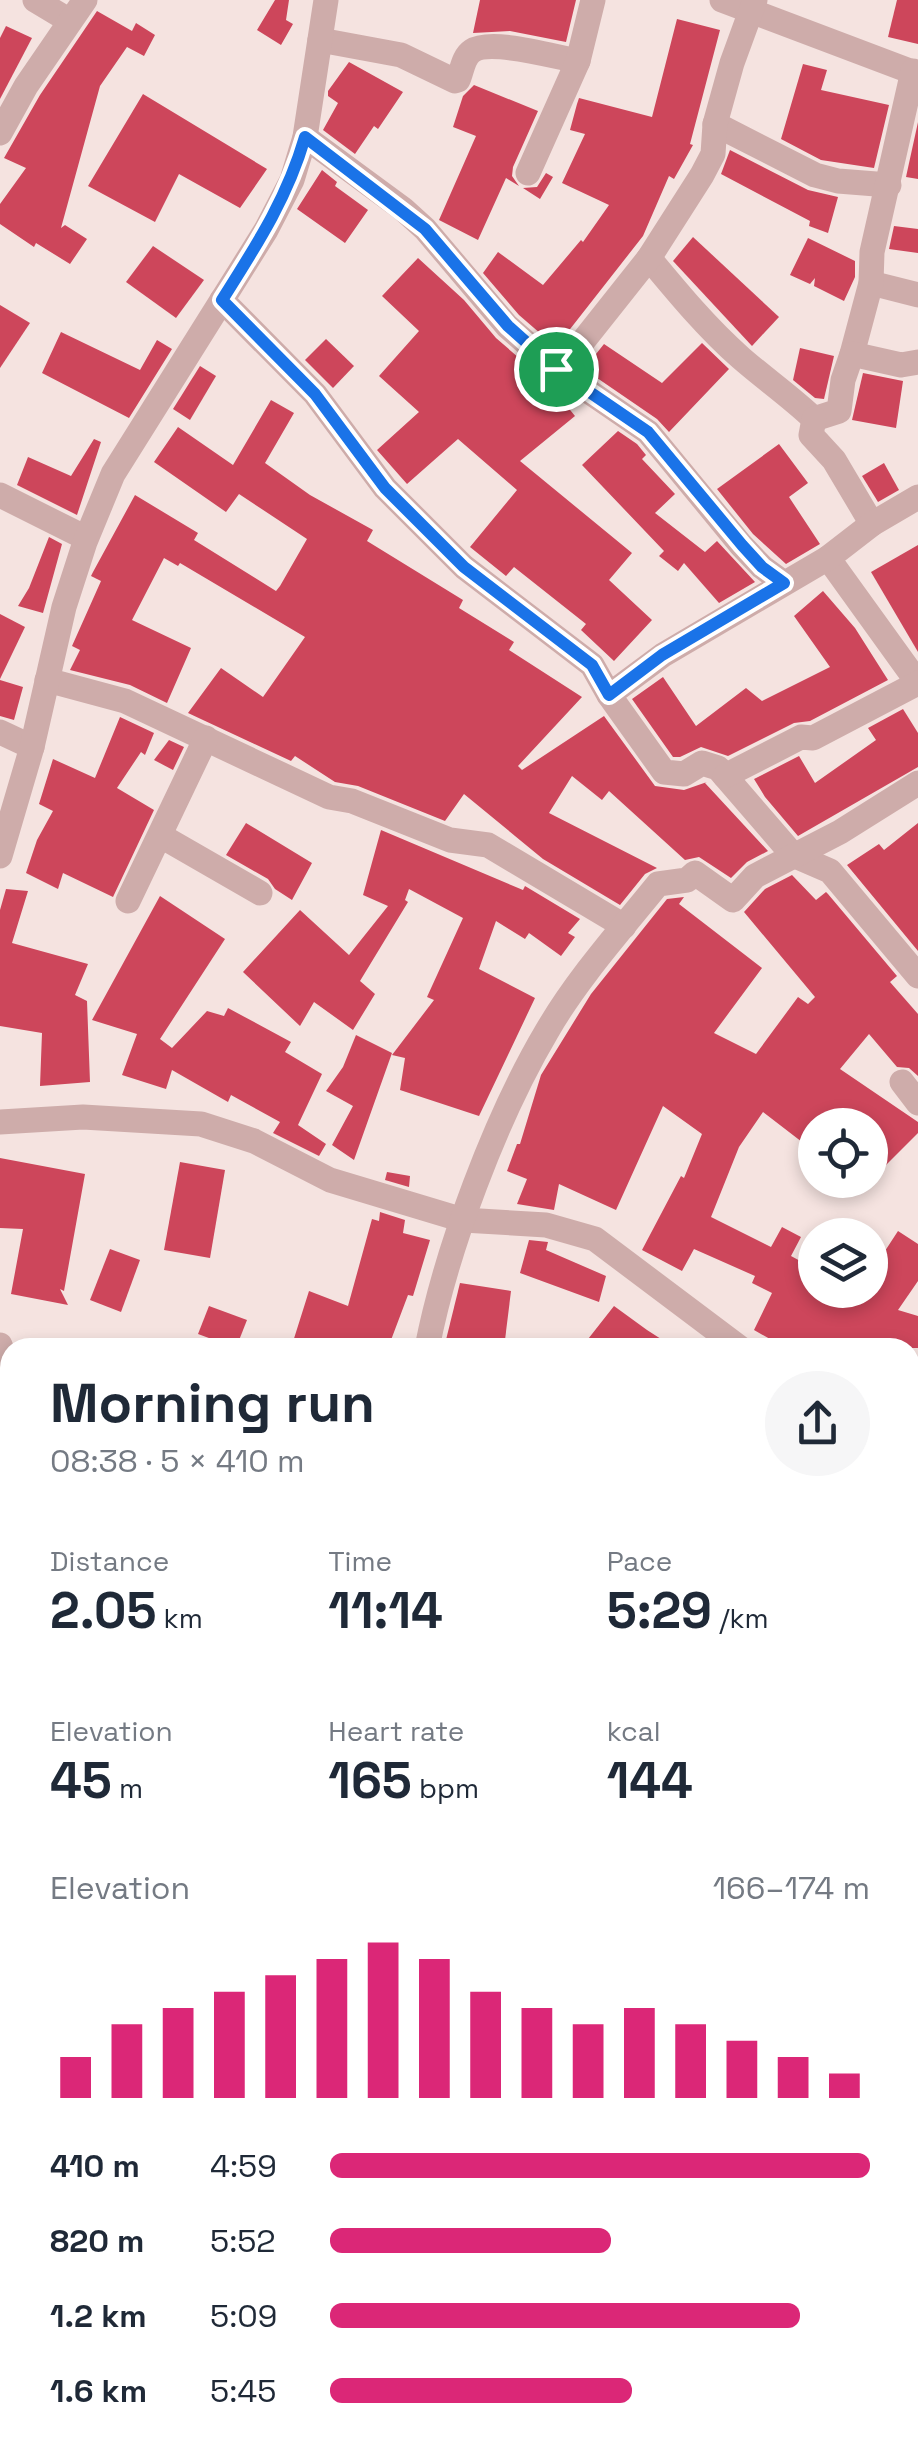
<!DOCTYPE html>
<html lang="en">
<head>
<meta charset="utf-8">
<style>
  :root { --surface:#fff; --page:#f6f6f7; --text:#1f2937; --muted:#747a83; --accent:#db2777 }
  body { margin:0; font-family:"Space Grotesk",sans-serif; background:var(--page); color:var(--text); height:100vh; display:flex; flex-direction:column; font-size:38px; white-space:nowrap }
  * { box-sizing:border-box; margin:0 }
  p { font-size:32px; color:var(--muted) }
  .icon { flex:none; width:55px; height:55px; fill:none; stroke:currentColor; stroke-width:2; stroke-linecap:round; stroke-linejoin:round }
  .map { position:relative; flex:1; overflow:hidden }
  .panel { position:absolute; left:0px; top:1338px; width:920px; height:1112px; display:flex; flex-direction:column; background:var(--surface); border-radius:30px 30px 0 0; box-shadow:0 5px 15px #0003 }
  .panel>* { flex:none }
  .tools { position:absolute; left:798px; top:1108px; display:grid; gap:20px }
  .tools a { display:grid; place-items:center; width:90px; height:90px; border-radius:50%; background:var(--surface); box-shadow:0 5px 15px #0003; font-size:50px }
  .pin { position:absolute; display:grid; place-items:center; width:85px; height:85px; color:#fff; margin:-42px; border:5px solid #fff; border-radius:50%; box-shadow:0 2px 10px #0007 }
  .round { display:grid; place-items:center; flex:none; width:105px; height:105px; border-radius:52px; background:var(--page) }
  .head { display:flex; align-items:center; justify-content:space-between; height:170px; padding:0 50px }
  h1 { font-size:55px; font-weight:700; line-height:75px }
  .metrics { display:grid; grid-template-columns:repeat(3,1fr); gap:15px; height:170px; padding:10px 50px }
  .metrics div { display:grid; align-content:center }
  .metrics b { font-size:50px; font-weight:700 }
  .metrics small { font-size:28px; font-weight:400 }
  .metrics p { font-size:28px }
  .chart { height:280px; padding:20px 50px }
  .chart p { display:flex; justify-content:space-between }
  .chart svg { width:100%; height:180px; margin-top:10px; stroke:var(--accent); stroke-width:6 }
  ul { padding:0 50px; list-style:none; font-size:32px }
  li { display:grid; grid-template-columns:160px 120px 1fr; align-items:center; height:75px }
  li i { height:25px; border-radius:12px; background:var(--accent) }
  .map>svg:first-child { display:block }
  .green { fill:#c5c39e }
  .building { fill:#cd465b }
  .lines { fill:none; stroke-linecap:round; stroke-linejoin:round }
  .minor { stroke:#ceacaa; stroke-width:25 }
  .tertiary { stroke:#ceacaa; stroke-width:25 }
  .route-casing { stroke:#fff; stroke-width:20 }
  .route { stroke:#1a73e8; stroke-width:12 }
</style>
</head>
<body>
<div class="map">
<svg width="918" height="2448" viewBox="0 0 918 2448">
  <rect width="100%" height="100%" fill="#f5e3e0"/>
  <!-- green -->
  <g class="green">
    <rect x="910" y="1756" width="8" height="126"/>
    <path d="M910,2155L918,2198V2238L910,2239Z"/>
  </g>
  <!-- building -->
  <g class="building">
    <path d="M275,0H289L286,20L293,24L281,45L257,30Z"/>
    <path d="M480,0H576L566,42L510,31L473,33Z"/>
    <path d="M897,0H918V44L888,37Z"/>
    <path d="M97,11L132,31L136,23L155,35L144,56L127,47L100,86L61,228L65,225L87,239L70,264L36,243L34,247L0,224V204L26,168L4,158L40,95Z"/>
    <path d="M677,19L720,30L690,144L693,145L674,179L669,176L643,236L556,347L519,315L483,273L498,252L543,285L581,240L583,242L609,205L562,183L585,134L570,130L577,104L579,98L652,117Z"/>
    <path d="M6,26L32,38L0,99V38Z"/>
    <path d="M349,62L403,92L378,129L374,126L355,154L323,130L338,103L328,96V91Z"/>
    <path d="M803,64L827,70L821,90L889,105L874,168L821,160L781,139Z"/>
    <path d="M474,85L538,111L513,167L512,176L519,186L506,178L478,240L439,220L476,136L453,127L463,96Z"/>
    <path d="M143,94L267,169L240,208L179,174L155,222L88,186Z"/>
    <path d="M918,122V179L906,177Z"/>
    <path d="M730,150L808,190L838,197L828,233L809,226L810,221L721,174Z"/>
    <path d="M322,170L337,182L335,186L368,210L345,243L297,209Z"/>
    <path d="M546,173L553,177L540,199L523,188L537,187Z"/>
    <path d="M894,226L918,229V253L889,249Z"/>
    <path d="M693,237L779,317L752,346L673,261Z"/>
    <path d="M808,238L855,261V277L844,301L814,286L815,278L810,284L790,275Z"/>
    <path d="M153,246L204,280L176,318L126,282Z"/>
    <path d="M418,258L464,300L496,338L548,383L575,416L520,461L632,553L609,580L652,620L614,661L581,630L586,624L514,567L506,576L470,547L517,490L458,439L407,484L377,450L419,412L379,376L419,331L382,296Z"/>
    <path d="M0,305L30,323L0,368Z"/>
    <path d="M61,332L140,370L157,340L172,349L129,418L42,373Z"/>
    <path d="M326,339L354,366L333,388L305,360Z"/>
    <path d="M702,343L729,369L669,432L657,419L584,369L604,344L662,383Z"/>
    <path d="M800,348L834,356L824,399L815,398L793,380Z"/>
    <path d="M200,366L216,376L190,420L173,409Z"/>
    <path d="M863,373L903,381L896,428L852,420Z"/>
    <path d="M271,400L294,413L265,463L310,495L373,530L367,541L463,600L459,608L514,642L509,650L582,697L518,766L522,770L604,716L655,786L684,790L707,782L705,783L768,851L747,862L731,878L699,857L685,860L609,791L602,800L572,776L549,813L657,868L645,874L620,905L543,859L464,794L445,821L358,786L335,782L295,756L291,761L188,713L221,668L263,697L305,637L180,563L178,566L164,558L132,620L191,648L167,703L130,685L70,670L80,650L72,646L101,581L91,576L93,572L135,495L198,533L194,540L276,591L280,586L307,539L239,494L226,512L154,462L178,427L233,465Z"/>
    <path d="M618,431L637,444L646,455L642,459L675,494L655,513L705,552L717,541L755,582L719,603L684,563L678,571L659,556L664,551L582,465Z"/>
    <path d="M94,439L101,442L77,515L17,485L28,457L71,476Z"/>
    <path d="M779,444L808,483L789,497L820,544L786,564L753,534L717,489Z"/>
    <path d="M884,463L899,490L878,502L862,476Z"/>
    <path d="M49,537L62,544L43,613L18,606L29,588Z"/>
    <path d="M918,545V652L871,572Z"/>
    <path d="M823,591L855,628L888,680L810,721L794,723L728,756L701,747L680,757H673L632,699L663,677L696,726L746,688L762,701L830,667L794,616Z"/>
    <path d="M0,614L25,627L0,679Z"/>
    <path d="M0,680L23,687L14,720L0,716Z"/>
    <path d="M903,709L918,733V767L798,836L765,797L754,779L799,756L815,783L876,740L868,728Z"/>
    <path d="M120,717L154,733L145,755L141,752L117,788L154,810L113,897L63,873L58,889L26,873L37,840L53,811L39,804L53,759L95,778Z"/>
    <path d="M169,740L184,747L173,770L154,760Z"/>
    <path d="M246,823L312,863L292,900L275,889L268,879L226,855Z"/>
    <path d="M918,823V951L847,865L879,844L884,850Z"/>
    <path d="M381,830L523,890L525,886L580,919L568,933L575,937L561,956L529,933L525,939L496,921L479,969L535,998L479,1116L400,1090L405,1058L392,1055L434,1000L427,997L463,918L409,889L405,900L408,902L360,981L375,994L353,1030L314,1002L300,1026L243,972L300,910L349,955L388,906L363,895Z"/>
    <path d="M792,875L816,900L826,892L828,894L897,976L890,982L918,1014V1076L909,1068L897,1067L869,1034L840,1069L918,1122V1133L870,1181V1125H815V1152L763,1112L739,1147L711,1217L771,1247L782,1227L801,1237L791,1256L815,1269V1290H870V1274L898,1231L918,1244V1281L898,1310L918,1316V1348H786L754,1330L772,1293L752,1283L755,1276L694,1249L682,1271L642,1250L681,1176L684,1178L702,1134L663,1106L616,1210L559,1184L554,1210L517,1204L527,1179L507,1171L517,1144H520L541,1075L591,994L667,899L684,897L679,904L762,968L714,1033L756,1054L798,997L808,1004L815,997L744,912L765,889Z"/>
    <path d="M6,889L28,891L12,943L88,964L75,995L87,1001L90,1082L40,1086L42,1033L0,1026V910Z"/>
    <path d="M160,896L225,939L160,1039L172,1048L207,1011L224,1016L228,1008L291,1042L285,1052L322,1074L298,1125L326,1144L319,1156L273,1133L280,1122L231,1095L228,1102L172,1070L166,1089L122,1075L137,1034L92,1020Z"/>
    <path d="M356,1035L392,1053L354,1160L332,1145L353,1106L326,1091L343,1067Z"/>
    <path d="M0,1158L85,1174L64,1291L60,1289L68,1305L11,1294L23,1229L0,1228Z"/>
    <path d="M180,1162L225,1170L210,1258L164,1250Z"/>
    <path d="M387,1172L410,1176L409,1187L385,1180Z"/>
    <path d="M380,1212L405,1220L403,1233L430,1240L413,1296L408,1295L388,1348H291L309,1291L348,1306L372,1219L379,1221Z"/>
    <path d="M529,1240L548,1242L546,1250L606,1276L599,1302L520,1273Z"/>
    <path d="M110,1249L140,1260L121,1312L90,1300Z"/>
    <path d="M460,1283L511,1291L504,1348H444Z"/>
    <path d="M209,1306L247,1320L236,1348L198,1334Z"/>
    <path d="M614,1306L647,1330L675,1348H581Z"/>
  </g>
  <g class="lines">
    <!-- minor -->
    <g class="minor">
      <path d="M35,0L70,21"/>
      <path d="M722,0L918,74"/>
      <path d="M320,40L401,55L455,81L458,80C462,71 463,57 472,51C491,38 554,57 578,61"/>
      <path d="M715,124L815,175L838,181L889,185"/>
      <path d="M0,133L26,86L85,0"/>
      <path d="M305,137L403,209L425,229L507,326L556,369L648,432L741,545L762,567L784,583"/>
      <path d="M528,173L578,61L593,0"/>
      <path d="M649,258C678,293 707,328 741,358C765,379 791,397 814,419"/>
      <path d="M871,283L918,295"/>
      <path d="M222,300L315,394L385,488L464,567L592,665L609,695L664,772L684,774L702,763L718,768L793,855L830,871L918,976"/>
      <path d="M852,354L871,283L872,252L913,71"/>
      <path d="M556,369L572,355L649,258L702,175L713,154L715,124L732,63L755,0"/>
      <path d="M814,419L839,411L843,380L852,354L901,365L918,362"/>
      <path d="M814,419L811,435L834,460L872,524"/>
      <path d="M0,495L86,538"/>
      <path d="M828,558L918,683"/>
      <path d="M47,680L125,701L329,797L352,801L450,840L488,845L624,926"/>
      <path d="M609,695L663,655L828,558L872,524L918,497"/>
      <path d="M0,732L32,747"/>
      <path d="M725,776L801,737L813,738L918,683"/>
      <path d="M161,836L260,893"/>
      <path d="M128,901L206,738"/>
      <path d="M902,1082L918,1103"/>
      <path d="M0,1122L83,1117L201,1124L254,1141L330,1180L463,1220L546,1225L595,1239L740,1348"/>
      <path d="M427,1348C446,1250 496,1117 547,1031C577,979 620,931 658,884L687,880L695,873L733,900L755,876L840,832L918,783"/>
      <path d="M910,1441L918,1444"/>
      <path d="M0,1720L10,1712"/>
      <path d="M910,1904H918"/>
      <path d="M910,2093L918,2091"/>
      <path d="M0,2290L10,2291"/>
      <path d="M910,2383L918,2382"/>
      <path d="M722,2440V2448"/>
      <path d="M29,2448L30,2440"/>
    </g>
    <!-- tertiary -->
    <g class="tertiary">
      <path d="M0,856L32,747L64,607L85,542L113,474L266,230L292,180L305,137L326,0"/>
      <path d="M0,1345L10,1371"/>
      <path d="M175,2448V2440"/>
    </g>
  </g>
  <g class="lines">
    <!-- route casing -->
    <g class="route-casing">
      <path id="route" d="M305,137L425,229L508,326L556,369L648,432L742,545L762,567L784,583L662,655L609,695L592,665L464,567L385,488L315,394L222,300C256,246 287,199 305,137Z"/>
    </g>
    <!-- route -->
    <use href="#route" class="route"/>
  </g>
</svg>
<div class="tools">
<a><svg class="icon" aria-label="locate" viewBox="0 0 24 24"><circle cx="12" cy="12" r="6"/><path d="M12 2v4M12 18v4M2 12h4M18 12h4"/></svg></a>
<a><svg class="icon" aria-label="layers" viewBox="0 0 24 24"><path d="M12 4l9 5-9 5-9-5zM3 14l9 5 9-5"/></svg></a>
</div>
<div class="pin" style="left:556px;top:369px;background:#1e9e55"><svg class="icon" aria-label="arrive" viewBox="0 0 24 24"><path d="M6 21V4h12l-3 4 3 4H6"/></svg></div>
<section class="panel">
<div class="head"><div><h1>Morning run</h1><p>08:38 · 5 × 410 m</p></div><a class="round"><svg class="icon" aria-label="share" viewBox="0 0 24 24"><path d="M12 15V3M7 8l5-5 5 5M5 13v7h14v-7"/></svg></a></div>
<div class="metrics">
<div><p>Distance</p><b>2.05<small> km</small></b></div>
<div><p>Time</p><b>11:14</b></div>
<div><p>Pace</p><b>5:29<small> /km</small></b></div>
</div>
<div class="metrics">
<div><p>Elevation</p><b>45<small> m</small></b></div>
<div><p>Heart rate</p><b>165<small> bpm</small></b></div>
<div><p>kcal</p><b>144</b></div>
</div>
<div class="chart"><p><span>Elevation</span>166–174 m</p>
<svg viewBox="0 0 160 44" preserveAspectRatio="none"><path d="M5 44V34M15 44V26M25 44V22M35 44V18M45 44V14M55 44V10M65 44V6M75 44V10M85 44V18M95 44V22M105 44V26M115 44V22M125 44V26M135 44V30M145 44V34M155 44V38"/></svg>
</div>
<ul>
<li><b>410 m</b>4:59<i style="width:100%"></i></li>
<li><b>820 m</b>5:52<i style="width:52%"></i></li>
<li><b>1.2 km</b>5:09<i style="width:87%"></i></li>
<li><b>1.6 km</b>5:45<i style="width:56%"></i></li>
</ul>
</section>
</div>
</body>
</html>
